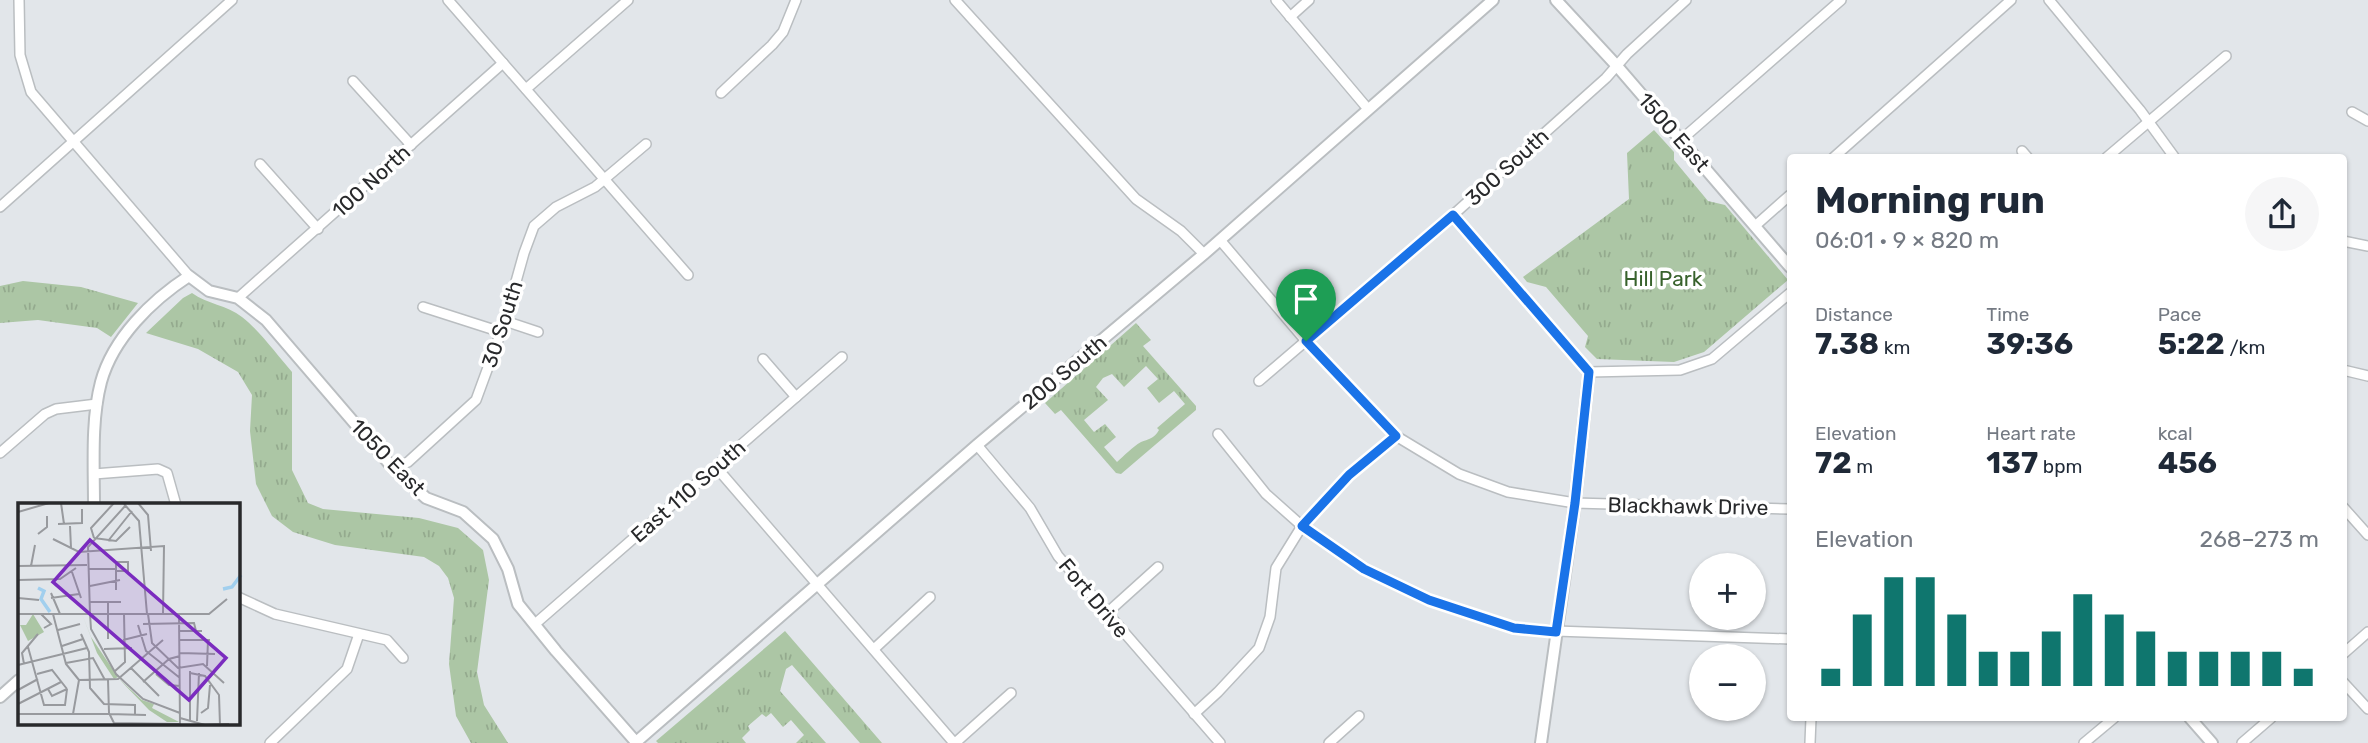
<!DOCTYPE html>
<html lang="en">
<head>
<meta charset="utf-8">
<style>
  :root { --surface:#fff; --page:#f6f6f7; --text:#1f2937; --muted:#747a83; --accent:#0f766e }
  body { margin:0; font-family:Rubik,sans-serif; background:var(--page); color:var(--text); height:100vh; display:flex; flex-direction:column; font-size:26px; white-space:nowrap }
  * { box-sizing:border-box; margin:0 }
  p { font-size:23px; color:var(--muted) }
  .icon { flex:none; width:38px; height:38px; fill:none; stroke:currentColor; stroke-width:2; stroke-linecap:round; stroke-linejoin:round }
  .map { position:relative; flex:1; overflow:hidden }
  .details { position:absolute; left:1787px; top:154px; width:560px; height:567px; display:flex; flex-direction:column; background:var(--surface); border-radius:7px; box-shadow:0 2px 5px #0004 }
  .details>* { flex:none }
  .buttons { position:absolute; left:1689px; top:553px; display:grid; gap:14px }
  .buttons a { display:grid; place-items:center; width:77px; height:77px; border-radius:50%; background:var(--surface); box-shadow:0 2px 5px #0004; font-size:35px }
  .pin { position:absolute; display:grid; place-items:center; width:60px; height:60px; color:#fff; margin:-72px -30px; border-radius:50% 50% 50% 0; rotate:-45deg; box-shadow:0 0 7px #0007 }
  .pin .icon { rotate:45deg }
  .round { display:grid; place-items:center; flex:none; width:74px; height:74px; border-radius:37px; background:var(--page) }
  .headline { display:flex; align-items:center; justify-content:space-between; height:119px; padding:0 28px }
  h1 { font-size:38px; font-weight:700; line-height:52px }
  .stats { display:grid; grid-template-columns:repeat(3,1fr); gap:10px; height:119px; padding:7px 28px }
  .stats div { display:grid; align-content:center }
  .stats b { font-size:30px; font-weight:700 }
  .stats small { font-size:19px; font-weight:400 }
  .stats p { font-size:19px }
  .chart { height:196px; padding:14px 28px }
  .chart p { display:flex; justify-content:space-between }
  .chart svg { width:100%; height:126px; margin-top:7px; stroke:var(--accent); stroke-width:6 }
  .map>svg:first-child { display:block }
  .grass { fill:url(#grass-tufts); fill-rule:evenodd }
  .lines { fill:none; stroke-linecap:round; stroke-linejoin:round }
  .minor-casing { stroke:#babec1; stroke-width:12 }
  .tertiary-casing { stroke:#babec1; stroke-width:14 }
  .minor { stroke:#fff; stroke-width:9 }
  .tertiary { stroke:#fff; stroke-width:10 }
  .route-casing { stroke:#fff; stroke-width:14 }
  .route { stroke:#1a73e8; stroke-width:9 }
  .labels { text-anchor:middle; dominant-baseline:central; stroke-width:7; stroke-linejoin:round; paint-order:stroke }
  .street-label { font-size:21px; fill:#28292b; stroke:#fff }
  .park-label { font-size:21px; fill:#38622c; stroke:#fff }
  .inset-river { fill:none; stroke:#a1cfee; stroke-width:3.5 }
  .inset-road { fill:none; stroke:#989a9e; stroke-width:2 }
  .view { fill:#7b2cbf; fill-opacity:0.15; stroke:#7b2cbf; stroke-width:3.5 }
  .inset-edge { fill:none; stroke:#28292b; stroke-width:3.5 }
</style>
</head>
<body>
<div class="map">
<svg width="2368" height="743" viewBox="0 0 2368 743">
  <defs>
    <pattern id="grass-tufts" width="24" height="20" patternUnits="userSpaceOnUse" patternTransform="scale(1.75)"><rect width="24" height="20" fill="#acc6a5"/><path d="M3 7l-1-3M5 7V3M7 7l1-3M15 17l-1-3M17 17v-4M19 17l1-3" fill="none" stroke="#94aa8e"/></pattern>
  </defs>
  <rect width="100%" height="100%" fill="#e2e6ea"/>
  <!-- grass -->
  <g class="grass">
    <path d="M1654,130L1674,152V160L1708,201L1725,205L1788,280L1704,352L1674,362L1597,359L1585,347L1588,336L1546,287L1527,282L1523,277L1629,199L1627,153Z"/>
    <path d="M23,281L81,287L138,303L111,337L97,328L38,320L0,323V286Z"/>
    <path d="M192,293C207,304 227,305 242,317C258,329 278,356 292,372V470L308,503L323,509L419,518L458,528L483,550L489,580L477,672L484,705L508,743H471L456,716L449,664L454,598L448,578L439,566L424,557L335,545L293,532L272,516L256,484L250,431L252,395L238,372L198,349L146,333L183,298Z"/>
    <path d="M1136,323L1151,340L1143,346L1196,406V410L1121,474L1116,473L1061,410L1055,414L1045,403ZM1146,366L1158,379L1147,388L1159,403L1174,391L1185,404L1157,428L1159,430C1154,439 1148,439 1141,442C1132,447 1124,456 1117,462L1104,447L1116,437L1105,424L1094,432L1084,420L1108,400L1096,387L1103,378L1112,374L1124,387Z"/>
    <path d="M785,631L882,743H860L792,665L786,669L780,691L826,743H796L804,735L791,720L783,727L771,713L766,717L762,714L748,726L750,730L742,738L746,743H658L656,741Z"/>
  </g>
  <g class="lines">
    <!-- minor casing -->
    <g class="minor-casing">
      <g id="minor">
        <path d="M19,0L20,55L31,92L189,276"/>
        <path d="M448,0L688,275"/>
        <path d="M955,0L1136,199L1181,231L1204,254"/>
        <path d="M1276,0L1368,109"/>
        <path d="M2049,0L2140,110L2175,158"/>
        <path d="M1290,17L1309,0"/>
        <path d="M353,81L411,145"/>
        <path d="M526,89L628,0"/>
        <path d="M721,93L772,45L783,32L796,0"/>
        <path d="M2352,112L2368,121"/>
        <path d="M1681,140L1841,0"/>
        <path d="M2022,151L2028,158"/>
        <path d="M1833,158L2011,0"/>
        <path d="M2106,158L2226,56"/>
        <path d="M260,164L318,229"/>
        <path d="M0,207L232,0"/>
        <path d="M1453,215L1589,372L1680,370L1712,359L1790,293"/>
        <path d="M1755,226L1790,195"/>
        <path d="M1220,240L1306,341L1396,436L1459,474L1508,492L1575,503L1790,509"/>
        <path d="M2343,241L2368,246"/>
        <path d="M238,298L503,63"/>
        <path d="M423,307L501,332"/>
        <path d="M505,321L538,332"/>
        <path d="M763,359L796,397"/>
        <path d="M2343,370L2368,376"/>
        <path d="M1259,381L1453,215L1606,78L1627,54L1686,0"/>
        <path d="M1218,434L1266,494L1302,526L1364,569L1428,600L1514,628L1556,631L1790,639"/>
        <path d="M977,445L1030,508L1058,556L1220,743"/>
        <path d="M0,453L45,414L56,409L97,404"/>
        <path d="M716,467L954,743"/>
        <path d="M393,468L408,462L476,400L505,321L524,253L534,226L556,207L595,187L646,144"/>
        <path d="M94,474L158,469L167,473L176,505"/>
        <path d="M2343,507L2368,535"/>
        <path d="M238,597L275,614L387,640L403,658"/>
        <path d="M1107,613L1158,567"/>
        <path d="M535,624L842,357"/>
        <path d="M874,649L930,597"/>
        <path d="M2343,654L2368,632"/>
        <path d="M2343,682L2368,709"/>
        <path d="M1194,714L1218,692L1259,648L1270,617L1276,568L1302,526L1349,475L1396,436"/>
        <path d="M270,743L347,669L359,634"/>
        <path d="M955,743L1011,693"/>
        <path d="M1329,743L1359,716"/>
        <path d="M1810,743L1811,718"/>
        <path d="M2084,743L2114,718"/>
        <path d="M2242,743L2271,718"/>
      </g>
    </g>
    <!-- tertiary casing -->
    <g class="tertiary-casing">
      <g id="tertiary">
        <path d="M1556,0L1617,66L1790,267"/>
        <path d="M94,505C94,465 91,420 101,382C113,338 152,300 189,276L209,291L238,298L266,320L393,468L426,498L463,512L493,539L508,569L518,604L556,651L636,742"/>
        <path d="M0,697L19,680"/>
        <path d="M2190,718L2212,743"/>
        <path d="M635,743L977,445L1204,254L1493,0"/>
        <path d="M1541,743L1575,503L1589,372"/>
      </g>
    </g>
    <!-- minor -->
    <use href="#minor" class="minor"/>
    <!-- tertiary -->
    <use href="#tertiary" class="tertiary"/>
  </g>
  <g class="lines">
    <!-- route casing -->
    <g class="route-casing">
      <path id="route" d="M1453,215L1589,372L1575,503L1556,632L1514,628L1429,600L1364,569L1302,526L1349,475L1396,436L1306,341Z"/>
    </g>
    <!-- route -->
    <use href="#route" class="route"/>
  </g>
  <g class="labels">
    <!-- street labels -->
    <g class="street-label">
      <text transform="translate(1674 132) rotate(49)">1500 East</text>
      <text transform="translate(1507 167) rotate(-42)">300 South</text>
      <text transform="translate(371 181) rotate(-42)">100 North</text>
      <text transform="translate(502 324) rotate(-72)">30 South</text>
      <text transform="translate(1064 372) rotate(-40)">200 South</text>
      <text transform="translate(388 457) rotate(46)">1050 East</text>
      <text transform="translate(688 491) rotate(-41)">East 110 South</text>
      <text transform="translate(1688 506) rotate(1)">Blackhawk Drive</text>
      <text transform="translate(1094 598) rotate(50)">Fort Drive</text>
    </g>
    <!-- park labels -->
    <g class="park-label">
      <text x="1663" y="278">Hill Park</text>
    </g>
  </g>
  <!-- overview -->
  <g transform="translate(18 503)">
    <rect width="222" height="222" fill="#e2e6ea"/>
    <path d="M15,111L26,129L10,138L2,122H8ZM64,111L73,134L100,174L96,176L79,150ZM101,176L124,197L136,201L134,205L161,219H149L131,207Z" fill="#acc6a5"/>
    <path class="inset-river" d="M20,85L26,88L23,96L32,109M205,86L214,84L223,72"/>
    <path class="inset-road" d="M43,0L46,21M120,0L130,12L133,48M106,1L121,18L129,111M0,9L31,0M40,21L64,20V6M52,23L53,45M20,31L29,24V13M76,35L73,25L96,0M76,35L98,38L112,24M35,36L61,49L146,43L145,111M90,38L114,8M0,63L69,62M13,63L17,42M71,66H97M98,68H110V59H98V87M54,69L63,95M0,77L42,76L58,65M72,83L102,77M33,90L42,111M0,95L21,97M33,95L61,91M72,99H103M0,111H191L209,96M23,111L33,121L26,125M35,111L48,161L61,177M72,111L73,126L98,171L125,196L162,210M72,111L70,44L108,2M130,111L134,140L160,165L185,161L206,180M161,112L162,222M125,121L176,120L178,128M120,122L128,148L162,175M40,127L62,121M162,128H184M63,131L71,149L72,185L86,201L117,202V211M90,136V99M105,137L129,131M161,137H192M44,143L65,136M10,144L26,202H47L49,186M86,146L114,145M162,150L197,151M48,160L75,155L87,177M6,161L4,150L20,131M0,162L69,145M189,163L190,137M113,165L141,193M97,168L107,159L106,111M172,170L187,173L201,192L202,222M19,171L34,167L49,186M138,171L151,182L162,183M61,177L100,176L145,137M90,177L91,210L96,220L162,221M125,179L151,156L162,153M30,186L34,193L49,186M0,187L20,176M0,201L43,179M183,210L190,205L192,182M0,211H91M55,211L61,177M91,211L128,212M162,215L187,222L211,221M172,217V168M179,218L181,170M0,222H27"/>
    <path class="view" d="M72,37L208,155L171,197L35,79Z"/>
    <rect width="222" height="222" class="inset-edge"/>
  </g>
</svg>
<div class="buttons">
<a>+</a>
<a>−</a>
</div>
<div class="pin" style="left:1306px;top:341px;background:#1e9e55"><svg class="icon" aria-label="arrive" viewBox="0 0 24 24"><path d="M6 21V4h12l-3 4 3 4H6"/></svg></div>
<section class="details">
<div class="headline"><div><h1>Morning run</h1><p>06:01 · 9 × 820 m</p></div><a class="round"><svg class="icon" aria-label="share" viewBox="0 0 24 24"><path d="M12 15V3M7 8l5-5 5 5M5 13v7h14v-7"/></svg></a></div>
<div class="stats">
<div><p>Distance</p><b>7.38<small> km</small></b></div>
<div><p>Time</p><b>39:36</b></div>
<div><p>Pace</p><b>5:22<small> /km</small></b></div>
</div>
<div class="stats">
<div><p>Elevation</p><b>72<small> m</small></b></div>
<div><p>Heart rate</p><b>137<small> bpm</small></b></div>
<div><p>kcal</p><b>456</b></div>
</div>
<div class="chart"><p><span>Elevation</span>268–273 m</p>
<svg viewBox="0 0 160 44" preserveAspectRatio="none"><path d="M5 44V38M15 44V19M25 44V6M35 44V6M45 44V19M55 44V32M65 44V32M75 44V25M85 44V12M95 44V19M105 44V25M115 44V32M125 44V32M135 44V32M145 44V32M155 44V38"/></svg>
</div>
</section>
</div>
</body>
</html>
